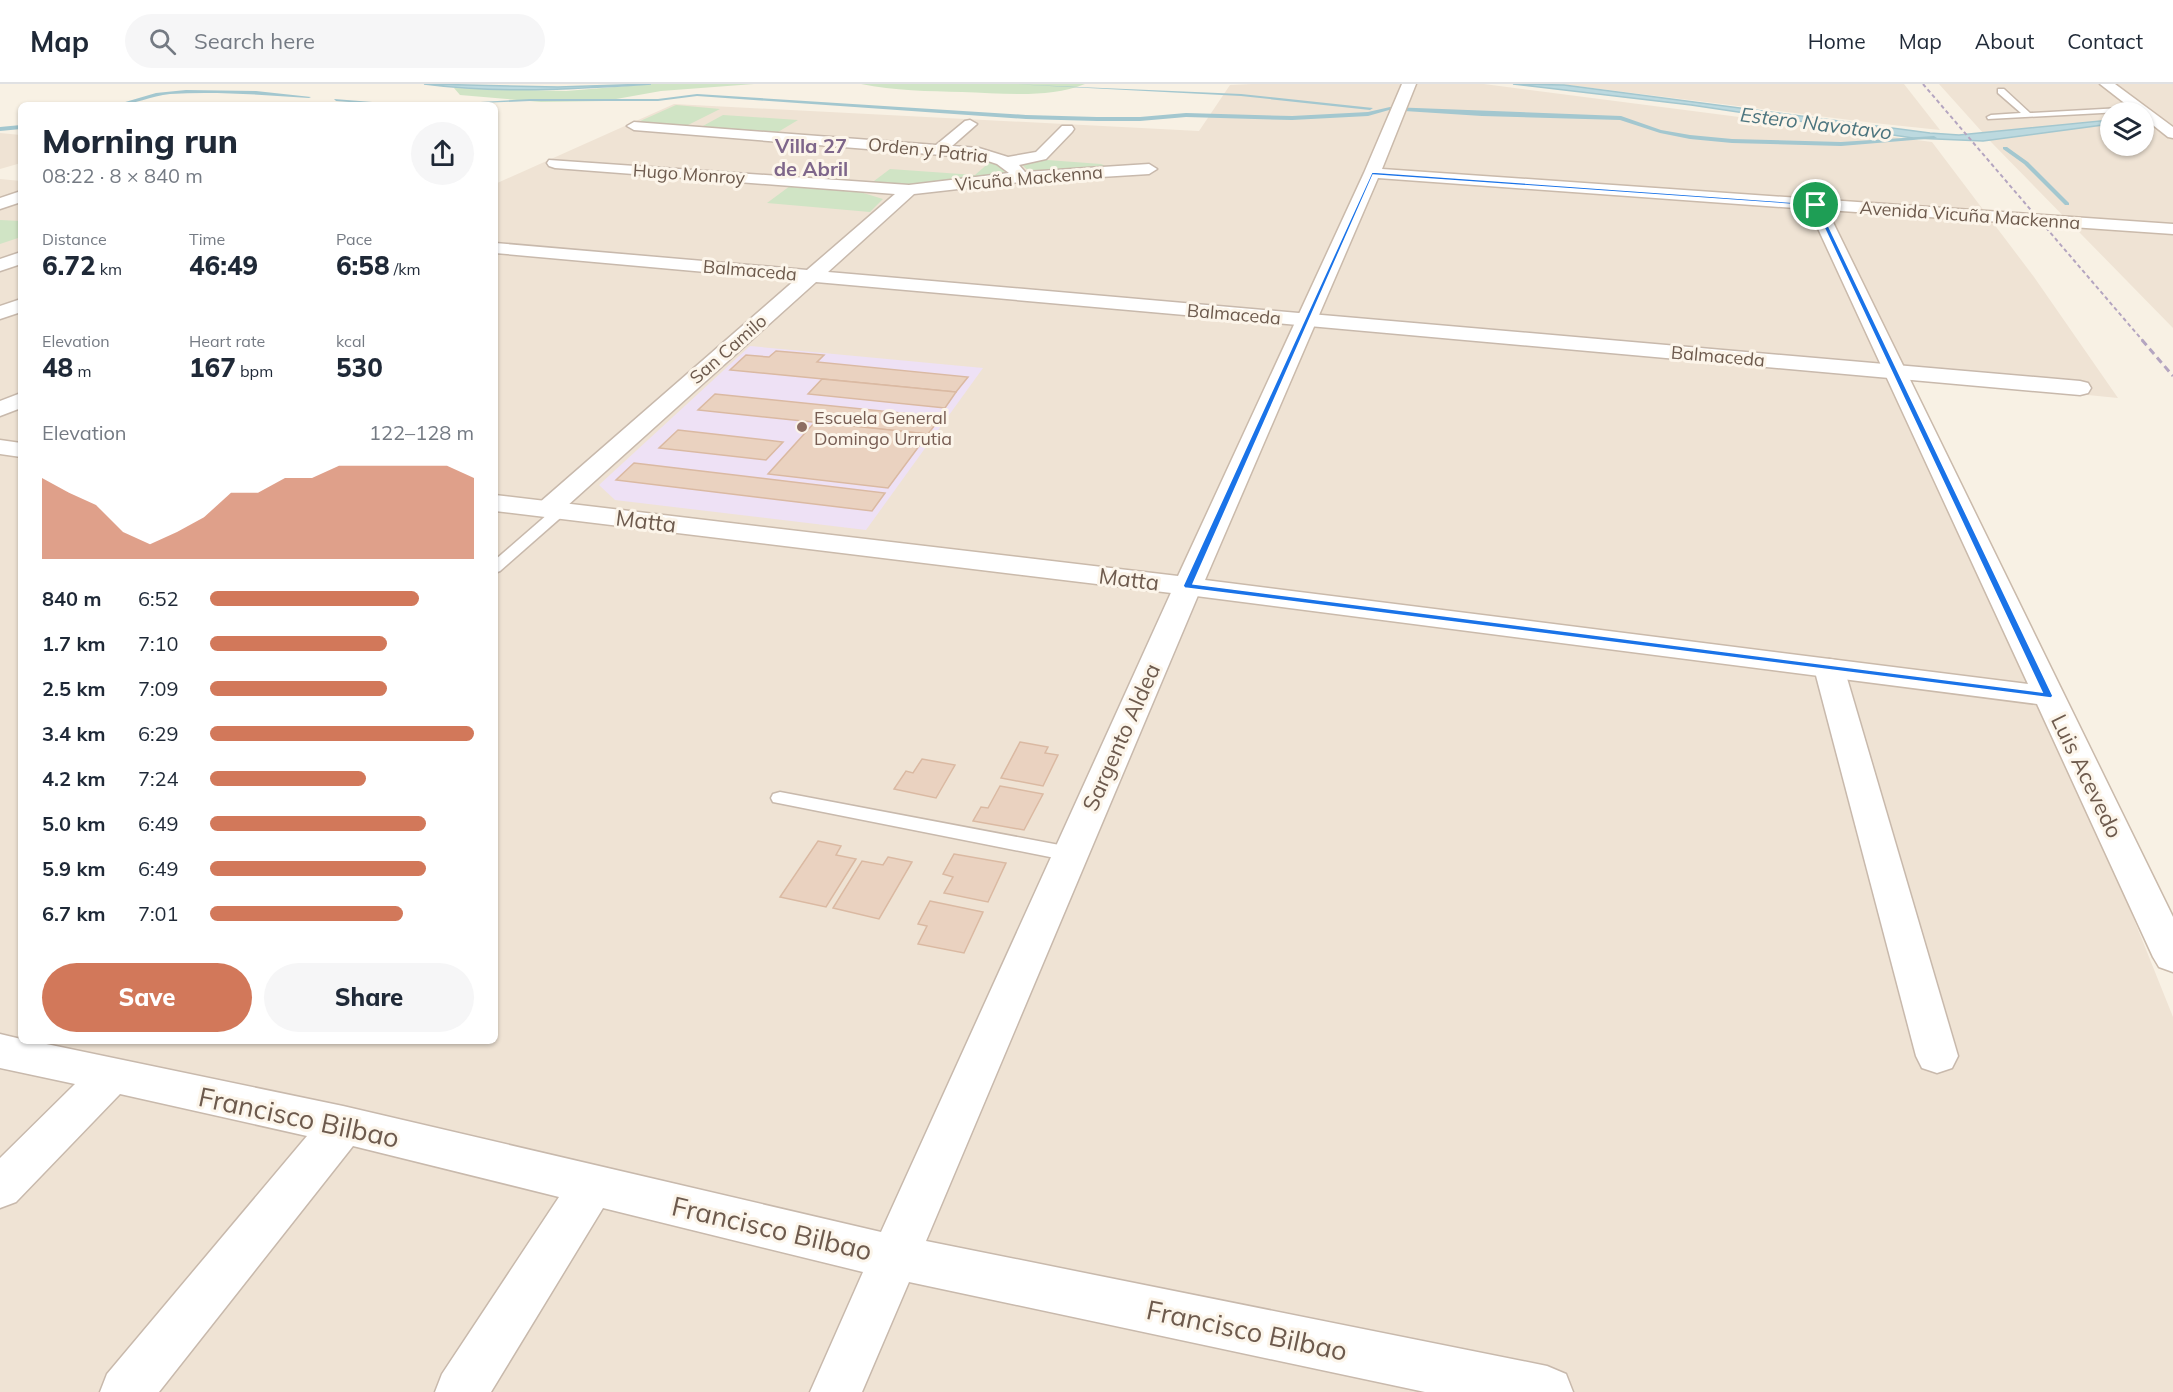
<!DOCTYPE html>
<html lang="en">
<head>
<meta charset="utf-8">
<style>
  :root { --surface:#fff; --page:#f6f6f7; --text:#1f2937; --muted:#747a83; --line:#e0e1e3; --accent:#d2785a }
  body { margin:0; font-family:Mulish,sans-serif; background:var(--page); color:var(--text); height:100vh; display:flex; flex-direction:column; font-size:22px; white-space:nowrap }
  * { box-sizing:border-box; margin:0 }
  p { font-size:20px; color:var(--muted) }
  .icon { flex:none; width:33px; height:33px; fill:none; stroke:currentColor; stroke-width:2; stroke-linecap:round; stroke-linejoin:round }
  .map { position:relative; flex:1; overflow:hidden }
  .details { position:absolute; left:18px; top:18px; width:480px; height:942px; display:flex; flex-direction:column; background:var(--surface); border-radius:9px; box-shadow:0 2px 4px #0004 }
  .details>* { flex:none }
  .fabs { position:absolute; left:2100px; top:18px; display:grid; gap:12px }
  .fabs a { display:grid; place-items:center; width:54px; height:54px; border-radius:50%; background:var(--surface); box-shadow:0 2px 4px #0004; font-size:30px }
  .pin { position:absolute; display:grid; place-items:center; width:51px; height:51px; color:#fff; margin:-26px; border:3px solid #fff; border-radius:50%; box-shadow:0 2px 6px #0007 }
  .round { display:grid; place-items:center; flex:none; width:63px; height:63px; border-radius:32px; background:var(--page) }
  .overview { display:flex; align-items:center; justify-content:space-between; height:102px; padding:0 24px }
  h1 { font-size:33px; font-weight:800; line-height:45px }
  .metrics { display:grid; grid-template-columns:repeat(3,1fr); gap:9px; height:102px; padding:6px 24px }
  .metrics div { display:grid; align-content:center }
  .metrics b { font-size:26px; font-weight:800 }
  .metrics small { font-size:16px; font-weight:400 }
  .metrics p { font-size:16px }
  .chart { height:168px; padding:12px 24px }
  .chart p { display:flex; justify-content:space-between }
  .chart svg { width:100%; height:108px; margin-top:6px; fill:var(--accent); opacity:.7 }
  .button { display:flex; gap:12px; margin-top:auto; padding:12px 24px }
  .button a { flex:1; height:69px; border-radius:36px; background:var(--accent); color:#fff; font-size:24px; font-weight:800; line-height:69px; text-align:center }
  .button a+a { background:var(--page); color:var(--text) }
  ul { padding:0 24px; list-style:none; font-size:20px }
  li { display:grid; grid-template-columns:96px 72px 1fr; align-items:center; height:45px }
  li i { height:15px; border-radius:8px; background:var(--accent) }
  header { display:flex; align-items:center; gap:36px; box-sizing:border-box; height:84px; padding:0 30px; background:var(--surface); border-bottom:2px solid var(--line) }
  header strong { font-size:28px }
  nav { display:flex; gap:33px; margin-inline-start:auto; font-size:21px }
  .search { width:420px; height:54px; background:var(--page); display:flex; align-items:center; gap:15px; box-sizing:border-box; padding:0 21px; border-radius:33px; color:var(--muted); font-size:22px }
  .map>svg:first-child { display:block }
  .residential { fill:#efe3d4; fill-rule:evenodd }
  .education { fill:#eee1f5 }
  .green { fill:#d0e4c5 }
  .water { fill:#bcd9df; stroke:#a3c7cf; stroke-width:1.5 }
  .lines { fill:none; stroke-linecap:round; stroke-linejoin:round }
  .stream { fill:#a3c7cf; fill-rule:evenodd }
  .building { fill:#ead2c0; stroke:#dab9a2; stroke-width:1.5 }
  .lane-casing { stroke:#c8b9ac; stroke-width:3 }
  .street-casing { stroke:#c8b9ac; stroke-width:3 }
  .secondary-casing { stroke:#cabaab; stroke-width:3 }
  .lane { fill:#fff; fill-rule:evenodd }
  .street { fill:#fff; fill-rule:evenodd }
  .secondary { fill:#fff; fill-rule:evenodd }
  .rail-far1 { stroke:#b4a5c0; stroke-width:2; stroke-dasharray:4 3; stroke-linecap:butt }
  .rail { stroke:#b4a5c0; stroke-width:3; stroke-dasharray:7 4.5; stroke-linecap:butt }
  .route { fill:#1a73e8; stroke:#fff; stroke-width:1.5; fill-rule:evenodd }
  .education-dot { fill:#8d6e63; stroke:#fcf5ea; stroke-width:2 }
  .labels { text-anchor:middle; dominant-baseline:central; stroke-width:6; stroke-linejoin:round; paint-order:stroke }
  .far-street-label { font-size:18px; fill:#6d5a4d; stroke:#fcf5ea }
  .far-education-label { font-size:18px; fill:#785e54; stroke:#fcf5ea; text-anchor:start }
  .far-water-label { font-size:20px; font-style:italic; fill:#4b747e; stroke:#fcf5ea }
  .far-neighbourhood-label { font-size:20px; font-weight:bold; fill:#7e668a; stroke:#fcf5ea }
  .street-label { font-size:22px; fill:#6d5a4d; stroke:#fcf5ea }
  .near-street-label { font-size:27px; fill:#6d5a4d; stroke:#fcf5ea }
</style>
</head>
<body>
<header>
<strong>Map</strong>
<div class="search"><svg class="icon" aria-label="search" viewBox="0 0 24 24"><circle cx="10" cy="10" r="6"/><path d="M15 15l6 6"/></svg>Search here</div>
<nav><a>Home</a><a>Map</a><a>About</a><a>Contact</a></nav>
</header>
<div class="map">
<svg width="2173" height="1308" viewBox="0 0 2173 1308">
  <rect width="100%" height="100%" fill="#f8f1e4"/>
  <!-- residential -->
  <g class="residential">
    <path d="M1252,0H1484L1932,58L2034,193L2118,314L1894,292L2123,808L2173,933V1308H0V95L21,97V957H495V100L674,20L1199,47L1230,1Z"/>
    <path d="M1560,0H1904L1940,46L1874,39Z"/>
    <path d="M1939,0H2173V244L1992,59ZM2110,28H2144V62H2110Z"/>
    <path d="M0,49L21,51V79L0,85Z"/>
  </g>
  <!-- education -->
  <path class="education" d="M750,262L983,284L866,446L615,416L599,401Z"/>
  <!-- green -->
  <g class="green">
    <path d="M651,0H754L661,7L605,17L541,18L460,11L454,4L566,7Z"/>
    <path d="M861,0H1085C1047,15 1002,9 962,8C929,7 894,7 861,0Z"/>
    <path d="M676,21L720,25L686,42L638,38Z"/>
    <path d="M723,31L798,36L778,48L701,43Z"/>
    <path d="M1047,76L1101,80L1108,83L1031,89L1021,80Z"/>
    <path d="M991,77L999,82L1008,91L918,102L870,100L890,85L975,91Z"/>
    <path d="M790,102L860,108L883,115L870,128L767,119Z"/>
    <path d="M0,136L21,137V153L0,160Z"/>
  </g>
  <!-- water -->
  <g class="water">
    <path d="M424,0L558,3L651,0C574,5 500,10 424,0Z"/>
    <path d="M1513,0L1564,1L1930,49L1959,51L2110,36V40L1983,57L1913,54L1691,21Z"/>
  </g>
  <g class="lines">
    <!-- stream -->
    <g class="stream">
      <path d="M1013,0L1241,10L1373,24L1370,26L1241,12Z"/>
      <path d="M186,6L256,7L311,13L309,14C263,11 216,7 170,10C151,12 134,21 115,21L156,9Z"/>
      <path d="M697,10L1026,31L1097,33H1140L1186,29L1292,32L1368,28L1390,23L1621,32L1661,46L1690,51L1732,55L1841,58L1934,52L1937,54L1841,62L1732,59L1690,55L1660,49L1620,36L1482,32L1389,26L1368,32L1292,36L1186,33L1140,37H1097L1026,35L697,12L658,17H530L430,21L530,15H658Z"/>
      <path d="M334,15L385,19L388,21L336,17Z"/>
      <path d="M21,41V45L0,47V43Z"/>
      <path d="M2003,63H2007L2028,78L2069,119V121H2065L2024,80L2003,65Z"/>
    </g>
  </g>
  <!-- building -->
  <g class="building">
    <path d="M776,267L824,271L817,278L968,293L956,308L730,286L746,271L769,273Z"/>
    <path d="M822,295L956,308L945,324L808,310Z"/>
    <path d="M715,310L941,333L928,350L698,326Z"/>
    <path d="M815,338L928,350L888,404L768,390Z"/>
    <path d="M678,346L783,358L766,376L659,364Z"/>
    <path d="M634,379L885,409L872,427L616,396Z"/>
    <path d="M1020,658L1048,663L1045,669L1058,671L1043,702L1001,694Z"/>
    <path d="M922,675L955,681L936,714L894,705L906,687L913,689Z"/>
    <path d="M1000,702L1043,710L1024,746L973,737L981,723L988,724Z"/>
    <path d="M818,757L841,762L836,771L856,775L826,823L780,813Z"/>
    <path d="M954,770L1006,779L988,818L944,809L953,793L943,790Z"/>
    <path d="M888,773L912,778L879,835L833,824L862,777L883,781Z"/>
    <path d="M930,817L983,828L964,869L918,860L927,842L918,840Z"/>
  </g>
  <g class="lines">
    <!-- lane casing -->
    <g class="lane-casing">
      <g id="lane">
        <path d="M1998,5H2004L2030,29L2139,23L2143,25L2139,27L1988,35L1987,33L1991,31L2021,29L1998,9Z"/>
        <path d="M561,422L566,423L568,426L566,429L500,487L495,489V476L556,423Z"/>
        <path d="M780,708L1070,763L1077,765L1080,770L1077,775L1070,777L773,718L771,714L773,710Z"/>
      </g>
    </g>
    <!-- street casing -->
    <g class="street-casing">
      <g id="street">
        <path d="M970,36L977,40L952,62L979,64L1008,73L1036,68L1062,42H1072L1074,45L1072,48L1046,75L1019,81L1025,88L1149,80L1157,85L1149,90L1020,98L914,110L828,188L2080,297L2088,299L2091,304L2088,309L2080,311L816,198L557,431L548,433L539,431L535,425L539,419L795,196L495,169V159L807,186L895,110L555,84L549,82L547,79L549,76L909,101L1009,89L997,80L979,74L634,46L627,42L634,38L936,61L965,37Z"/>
        <path d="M21,107V118L0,125V114Z"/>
        <path d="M21,168V180L0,187V175Z"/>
        <path d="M21,215V228L0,235V222Z"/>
        <path d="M21,309V324L0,332V317Z"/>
        <path d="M1188,493L1198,496L1202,502L926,1157L1547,1282L1566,1290L1573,1308H1425L909,1198L862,1308H810L863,1188L603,1124L491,1308H435L442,1290L559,1113L353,1062L159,1308H100L107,1290L307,1052L120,1010L16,1118L0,1124V1074L75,1000L0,984V950L21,955V957H32L343,1022L881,1148L1174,502L1178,496Z"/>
        <path d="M1829,575L1840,577L1844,584L1958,972L1952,984L1937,989L1922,984L1916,972L1814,584L1818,577Z"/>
      </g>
    </g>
    <!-- secondary casing -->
    <g class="secondary-casing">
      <g id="secondary">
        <path d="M1402,0H1416L1382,85L2173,140V150L1827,126L2173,833V888L2159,883L2153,873L2037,620L1188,511L495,427V411L1178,492L1364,89ZM1378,94L1809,125L2028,600L1205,496Z"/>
        <path d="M2100,0H2115L2173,43V54L2168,53L2144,34V28H2136Z"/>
        <path d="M0,356L21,359V373L0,370Z"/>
      </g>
    </g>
    <!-- lane -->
    <use href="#lane" class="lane"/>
    <!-- street -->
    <use href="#street" class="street"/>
    <!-- secondary -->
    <use href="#secondary" class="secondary"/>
    <!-- rail-far1 -->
    <path class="rail-far1" d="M1923,0L2143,257"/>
    <!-- rail -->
    <path class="rail" d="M2142,256L2173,292"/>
  </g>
  <!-- route -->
  <path class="route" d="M1372,88L1818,120L2053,612L2051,614L1185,504L1183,502ZM1373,91L1814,122L2042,608L1193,500Z"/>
  <!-- markers -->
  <circle class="education-dot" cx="802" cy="343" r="6"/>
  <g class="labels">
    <!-- far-street labels -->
    <g class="far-street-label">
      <text transform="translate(928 66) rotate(6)">Orden y Patria</text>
      <text transform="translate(689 90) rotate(4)">Hugo Monroy</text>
      <text transform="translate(1029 94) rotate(-5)">Vicuña Mackenna</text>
      <text transform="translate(1970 131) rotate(4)">Avenida Vicuña Mackenna</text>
      <text transform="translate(750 186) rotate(5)">Balmaceda</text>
      <text transform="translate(1234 230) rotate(5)">Balmaceda</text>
      <text transform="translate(728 265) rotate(-41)">San Camilo</text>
      <text transform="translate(1718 272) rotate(5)">Balmaceda</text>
    </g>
    <!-- far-education labels -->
    <g class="far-education-label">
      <text x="814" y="333">Escuela General<tspan x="814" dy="21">Domingo Urrutia</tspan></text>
    </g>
    <!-- far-water labels -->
    <g class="far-water-label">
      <text transform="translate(1816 39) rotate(7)">Estero Navotavo</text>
    </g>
    <!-- far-neighbourhood labels -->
    <g class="far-neighbourhood-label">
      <text x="811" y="61">Villa 27<tspan x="811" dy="23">de Abril</tspan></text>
    </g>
    <!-- street labels -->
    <g class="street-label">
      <text transform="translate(646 437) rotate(7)">Matta</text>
      <text transform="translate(1129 495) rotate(7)">Matta</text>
      <text transform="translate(1121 653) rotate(-66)">Sargento Aldea</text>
      <text transform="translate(2087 692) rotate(64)">Luis Acevedo</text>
    </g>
    <!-- near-street labels -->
    <g class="near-street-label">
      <text transform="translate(299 1033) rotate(12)">Francisco Bilbao</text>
      <text transform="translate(772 1144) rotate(13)">Francisco Bilbao</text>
      <text transform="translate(1247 1246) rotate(12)">Francisco Bilbao</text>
    </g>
  </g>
</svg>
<div class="fabs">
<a><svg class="icon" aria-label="layers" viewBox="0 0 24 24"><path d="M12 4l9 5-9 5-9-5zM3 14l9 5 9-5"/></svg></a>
</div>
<div class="pin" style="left:1816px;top:121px;background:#1e9e55"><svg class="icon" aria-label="arrive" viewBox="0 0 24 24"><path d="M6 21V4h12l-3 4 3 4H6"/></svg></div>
<section class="details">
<div class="overview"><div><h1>Morning run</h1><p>08:22 · 8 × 840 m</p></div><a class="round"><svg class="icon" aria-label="share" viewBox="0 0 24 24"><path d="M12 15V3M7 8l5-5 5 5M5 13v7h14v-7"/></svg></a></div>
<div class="metrics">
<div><p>Distance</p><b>6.72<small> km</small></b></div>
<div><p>Time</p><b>46:49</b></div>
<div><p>Pace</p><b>6:58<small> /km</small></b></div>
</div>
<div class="metrics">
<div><p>Elevation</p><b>48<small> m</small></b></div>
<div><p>Heart rate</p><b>167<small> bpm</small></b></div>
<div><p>kcal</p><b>530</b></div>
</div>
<div class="chart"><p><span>Elevation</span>122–128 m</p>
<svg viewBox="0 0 160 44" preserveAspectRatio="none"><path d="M0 44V11L10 17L20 22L30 33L40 38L50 33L60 27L70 17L80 17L90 11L100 11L110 6L120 6L130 6L140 6L150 6L160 11V44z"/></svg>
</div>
<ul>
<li><b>840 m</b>6:52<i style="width:79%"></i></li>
<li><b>1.7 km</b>7:10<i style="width:67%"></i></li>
<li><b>2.5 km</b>7:09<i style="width:67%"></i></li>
<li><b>3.4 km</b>6:29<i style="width:100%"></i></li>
<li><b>4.2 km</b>7:24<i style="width:59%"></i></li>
<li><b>5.0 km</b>6:49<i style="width:82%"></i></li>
<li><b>5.9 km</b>6:49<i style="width:82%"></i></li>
<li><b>6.7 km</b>7:01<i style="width:73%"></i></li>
</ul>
<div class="button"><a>Save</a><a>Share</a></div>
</section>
</div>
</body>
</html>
